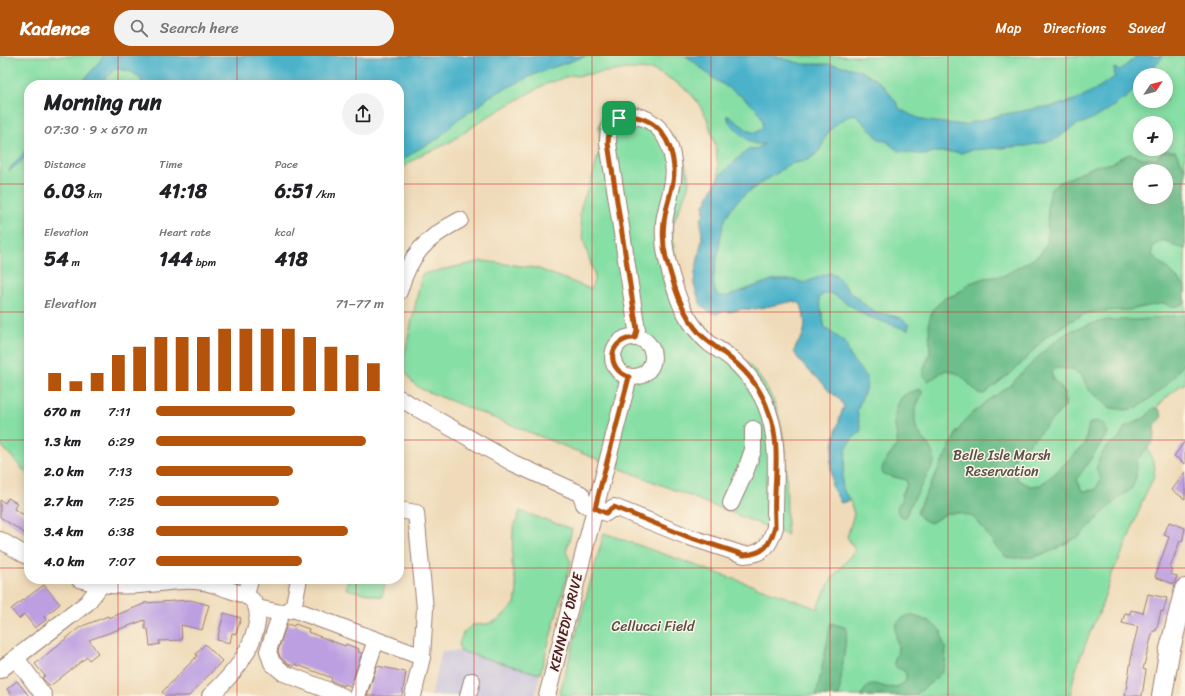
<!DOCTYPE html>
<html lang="en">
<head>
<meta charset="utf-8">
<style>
  :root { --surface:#fff; --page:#f2f2f2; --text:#202124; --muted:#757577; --accent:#b45309 }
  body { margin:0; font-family:Sriracha,sans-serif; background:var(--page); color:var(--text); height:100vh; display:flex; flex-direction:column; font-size:15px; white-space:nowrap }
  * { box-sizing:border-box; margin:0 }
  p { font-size:13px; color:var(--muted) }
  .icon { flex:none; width:22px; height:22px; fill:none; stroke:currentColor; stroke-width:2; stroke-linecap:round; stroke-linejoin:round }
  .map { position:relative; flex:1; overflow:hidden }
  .panel { position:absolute; left:24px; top:24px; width:380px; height:504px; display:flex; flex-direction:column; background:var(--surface); border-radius:16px; box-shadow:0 2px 10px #0003 }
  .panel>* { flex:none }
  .needle { width:26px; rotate:55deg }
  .buttons { position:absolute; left:1133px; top:12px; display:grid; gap:8px }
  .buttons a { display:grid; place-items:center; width:40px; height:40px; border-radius:50%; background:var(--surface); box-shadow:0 2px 10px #0003; font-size:20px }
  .pin { position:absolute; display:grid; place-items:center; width:34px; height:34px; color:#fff; margin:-17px; border-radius:8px; box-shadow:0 2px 6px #0006 }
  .round { display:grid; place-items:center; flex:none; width:42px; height:42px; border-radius:21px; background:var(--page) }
  .headline { display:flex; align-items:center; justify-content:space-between; height:68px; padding:0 20px }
  h1 { font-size:22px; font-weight:800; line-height:30px }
  .metrics { display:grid; grid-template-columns:repeat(3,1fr); gap:6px; height:68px; padding:4px 20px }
  .metrics div { display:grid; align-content:center }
  .metrics b { font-size:20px; font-weight:800 }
  .metrics small { font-size:11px; font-weight:400 }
  .metrics p { font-size:11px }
  .chart { height:112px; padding:8px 20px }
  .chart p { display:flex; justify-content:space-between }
  .chart svg { width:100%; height:72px; margin-top:4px; stroke:var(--accent); stroke-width:6 }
  ul { padding:0 20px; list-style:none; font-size:13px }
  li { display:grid; grid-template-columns:64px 48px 1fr; align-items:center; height:30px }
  li i { height:10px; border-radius:5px; background:var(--accent) }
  header { display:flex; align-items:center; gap:24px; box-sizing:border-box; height:56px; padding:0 20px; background:var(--accent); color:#fff }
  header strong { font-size:19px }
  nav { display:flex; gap:22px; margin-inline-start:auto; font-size:14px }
  .search { width:280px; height:36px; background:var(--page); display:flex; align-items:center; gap:10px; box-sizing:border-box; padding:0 14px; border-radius:22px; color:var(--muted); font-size:15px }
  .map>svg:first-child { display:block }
  .industrial { fill:#c5c0da }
  .green { fill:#86dfa5; stroke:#687f68; fill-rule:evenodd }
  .forest { fill:#6cbe8a; stroke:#5b6e5a; fill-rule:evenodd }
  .water { fill:#4bb2ca; stroke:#4a687a }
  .building { fill:#bc9fe1 }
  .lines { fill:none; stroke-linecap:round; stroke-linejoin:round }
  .minor-casing { stroke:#9c7d72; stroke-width:18 }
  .major-casing { stroke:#9c7d72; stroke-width:22 }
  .minor { stroke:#fff; stroke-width:16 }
  .major { stroke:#fff; stroke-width:20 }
  .route-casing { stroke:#fff; stroke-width:8 }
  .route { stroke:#b45309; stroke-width:5 }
  .grid { fill:none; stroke:#d62828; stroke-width:1; stroke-opacity:0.55 }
  .labels { text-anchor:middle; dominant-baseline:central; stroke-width:3; stroke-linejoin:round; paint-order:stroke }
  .park-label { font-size:14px; fill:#594f4a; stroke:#fcf5e5 }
  .street-label { font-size:14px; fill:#4a1f2b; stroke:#fcf5e5 }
</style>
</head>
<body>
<header>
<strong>Kadence</strong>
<div class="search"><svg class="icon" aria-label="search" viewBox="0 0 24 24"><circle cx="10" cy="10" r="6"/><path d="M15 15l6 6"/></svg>Search here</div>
<nav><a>Map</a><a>Directions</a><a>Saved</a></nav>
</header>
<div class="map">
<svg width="1185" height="640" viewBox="0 0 1185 640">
  <rect width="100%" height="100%" fill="#fcf5e5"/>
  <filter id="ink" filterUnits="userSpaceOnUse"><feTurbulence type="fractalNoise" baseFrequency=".025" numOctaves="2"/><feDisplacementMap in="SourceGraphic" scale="8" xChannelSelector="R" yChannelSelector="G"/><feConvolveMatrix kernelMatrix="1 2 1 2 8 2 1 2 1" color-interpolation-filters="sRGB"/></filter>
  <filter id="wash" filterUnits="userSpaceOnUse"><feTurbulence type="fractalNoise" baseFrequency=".012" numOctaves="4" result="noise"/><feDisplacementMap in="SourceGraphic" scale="16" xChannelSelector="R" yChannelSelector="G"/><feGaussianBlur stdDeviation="0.9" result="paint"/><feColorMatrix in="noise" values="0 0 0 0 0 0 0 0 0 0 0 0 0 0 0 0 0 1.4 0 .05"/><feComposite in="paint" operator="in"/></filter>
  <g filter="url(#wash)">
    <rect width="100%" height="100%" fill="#efdbb9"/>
    <!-- industrial -->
    <path class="industrial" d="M442,595H460L540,618L535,640H431Z"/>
    <!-- green -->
    <g class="green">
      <path d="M0,0H1185V328L1181,329L1166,342L1158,350L1154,357L1149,375L1148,393L1155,411L1154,421L1144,441L1125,491L1111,520L1100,555L1094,567L1078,607L1073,624L1071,640H559L604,477L819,553L818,549L831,524L855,494L847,481L854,458L850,445L841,447L832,431L831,405L836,375L842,355L844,351C840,341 837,341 829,335C826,332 824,328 821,325C810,316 800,308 794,295C796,289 799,286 802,281C807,272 804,257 801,248L794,245L755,253H741L730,256L723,255L716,258L707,255L701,249L694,229L695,217L702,184L701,163L704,159V150L719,120L716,92L707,62L697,45L687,34L674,25L653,14L629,13L576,20L572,19L546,28L524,40L498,55L485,62L474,70L450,86L432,95L424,97L399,114V29H29V420L0,388ZM1140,19H1166V45H1140ZM1140,67H1166V93H1140ZM1140,115H1166V141H1140Z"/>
      <path d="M636,54C647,62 661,69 671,78C676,83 690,118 689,126C687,139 676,157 672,171C671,178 676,202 677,210C683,235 692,265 714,281C719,285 724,287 729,291C745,303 760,319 769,336C790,372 786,437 787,479L421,333C407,324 402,312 405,296L422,218L483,205L536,212L591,233L595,221L584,186L580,159L581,150L593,119L600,92L599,69L603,57Z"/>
      <path d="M520,455L572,473L566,496L571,506L540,618L460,595L459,588L463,577L472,569L487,568L498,564L515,548L517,534L512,507L513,474Z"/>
      <path d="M348,523H386L382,541L346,533Z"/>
    </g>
    <!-- forest -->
    <g class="forest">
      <path d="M1163,95H1175L1185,112V193L1174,190L1164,184L1152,190V199L1168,213L1185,230V248L1171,251L1164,247L1129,254L1100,255L1087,257L1072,264L1046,281L1018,311L984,338L978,337L959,318L946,314C939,317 934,323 927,325L924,322L922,317L930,297L929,265L933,253L945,242L957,238L970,227L985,222L1003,220L1030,205L1041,197L1047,187L1048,148L1051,133L1059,127L1095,110L1114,107L1120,102L1130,98L1142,102L1156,103ZM1140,115H1166V141H1140Z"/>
      <path d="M1185,259V305L1173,322L1158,337L1136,352L1126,354L1111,352L1089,334L1082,320L1072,313L1056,312L1051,316L1053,323L1065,336V350L1033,384L1015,400L1013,411L1018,424L1030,430L1040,429L1052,420L1085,388L1089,368L1096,365L1104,368L1108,377L1077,423L1082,435L1095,434L1101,423L1096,413L1100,401L1107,391L1119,382L1125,371L1146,361L1153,352L1159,353L1162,360L1154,371L1155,379L1152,387L1137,404L1136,421L1132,432L1113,447L1081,479L1052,495L1034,501L1015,502L1006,501L996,491L982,471L973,461L959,457H947L931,467C924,464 920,463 917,456L957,376L967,362L986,346L1008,331L1051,288L1069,276L1090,268L1107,264H1138Z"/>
      <path d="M920,333L922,335V337L915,354V366L917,374L931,393L935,405L909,452L906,461L903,462C896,458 895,449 902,445V438L907,428L906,424L883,418C878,408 894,397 897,388C898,382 896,376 895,370C894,361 896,347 903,340C907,336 914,335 920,333Z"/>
      <path d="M910,559L929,565L941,575L942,583L946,594L945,610L942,616L933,625L914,640H859C863,637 866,631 870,629C879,624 889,640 906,625V618L903,614L897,612L894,607C895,603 898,596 898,592C896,574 890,566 910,559Z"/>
      <path d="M831,567L847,572L839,640H816Z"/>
    </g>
    <!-- water -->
    <g class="water">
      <path d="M104,0H586L540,16L490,40L479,50L458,63L439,82L415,95L399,107V29H143C140,17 127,14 116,13L98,29H80Z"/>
      <path d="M686,0H774L803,8H828L843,10L861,15L881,27L897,47L900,53L911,59L926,65L966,69L971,66H976L1000,59L1043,51C1049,52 1052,50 1058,49C1079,45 1097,32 1115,21L1114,12L1120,14L1137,0H1163L1148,19H1140V28L1128,40L1102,58L1083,67L1078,68L1054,84L1026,90L971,94L961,97L951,96H933L925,99L898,95L886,85L879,83L855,58C844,61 832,70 826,80C823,86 822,93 816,98C807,107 799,105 788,109C785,110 782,114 779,116C759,129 734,141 725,164C720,176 720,190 717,203C715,214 710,230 718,240H727L772,224H796L804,227L826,218L831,217L836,219L850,236L868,251L876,256L901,262L909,269L908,274L866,260L833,238H823L819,243L825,272L845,286L851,302L867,322V329L857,355L861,374C858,379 851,383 849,388C845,394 846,400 845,406C843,424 838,429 850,444L841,447L832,431L831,405L836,375L842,355L844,351C840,341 837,341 829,335C826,332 824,328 821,325C810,316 800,308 794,295C796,289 799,286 802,281C807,272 804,257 801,248L794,245L755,253H741L730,256L723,255L716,258L707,255L701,249L694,229L695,217L702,184L701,163L704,159V150L719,120L744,97L748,94L756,93L764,88H755L746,83L729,66L727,59L749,75L756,77L763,70C764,49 728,33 713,22C703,15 696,6 686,0Z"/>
      <path d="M29,91V99L9,115L12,110Z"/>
    </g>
    <g id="blocks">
      <!-- building -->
      <g class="building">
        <path d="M1185,385V408L1174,400Z"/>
        <path d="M1185,416V443L1172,434Z"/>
        <path d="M8,442L17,447L14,453L29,462V480L0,461V444L5,447Z"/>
        <path d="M1169,466L1185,472L1182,486L1180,485L1170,512L1172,513L1170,518L1177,520L1174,528L1155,521L1169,481L1164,479Z"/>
        <path d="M44,529L60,548L44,561L46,564L35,572L24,558L19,563L11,553Z"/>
        <path d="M1148,538L1167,542L1163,556L1161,555L1156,575H1153L1143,613L1146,614L1142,640H1125L1132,598H1131L1138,571L1122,567L1125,557L1130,558L1131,554L1143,557Z"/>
        <path d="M190,544L209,549L202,574L181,569L182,584L159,585L160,588L150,590L148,573H145V564L89,584L98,597L89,604L87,601L50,630L42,622L45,620L35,608L80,571L108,560L109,562L144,548V547Z"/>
        <path d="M224,557L241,562L236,578L232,577L230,587L217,584Z"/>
        <path d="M287,568L294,570L295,568L309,573L308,576L345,590L346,588L359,593L358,596L362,597L351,630L345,628L344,630L331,625L332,622L295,608L294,610L288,608L280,601L278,595Z"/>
        <path d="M205,588L222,605L189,640H166L162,636L197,600L196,598Z"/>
        <path d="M377,610L406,616L402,640H367Z"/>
        <path d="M17,625L29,640H12L7,633Z"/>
      </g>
    </g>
  </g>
  <g filter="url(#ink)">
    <use href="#blocks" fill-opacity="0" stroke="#9c7d72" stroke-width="1"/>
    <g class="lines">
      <!-- minor casing -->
      <g class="minor-casing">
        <g id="minor">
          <path d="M399,236C409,199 427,181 460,164"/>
          <circle cx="633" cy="301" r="20"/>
          <path d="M399,342L513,407L581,438L584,448L606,457L614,451L686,480L744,499C764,498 770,489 775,471C774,405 788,353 732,303C725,297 717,293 710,288C696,276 684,258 678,241C670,218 662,192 664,167C665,156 669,146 671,135C677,113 673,83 654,68C644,60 632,58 620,62C609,66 608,77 608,87L637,274L635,282"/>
          <path d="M731,447L746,414L753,394V373"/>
          <path d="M399,454L416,457L425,553L422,601L413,640"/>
          <path d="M0,484L29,501"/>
          <path d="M79,523C103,530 125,531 149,528C164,527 179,524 194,525C207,525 218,530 230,534C237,537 246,538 252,544C267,559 248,596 237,611C229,621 220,631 210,640"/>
          <path d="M246,540L250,523"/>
          <path d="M257,552L281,557L293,553L422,601"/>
          <path d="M293,553L299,523"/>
          <path d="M281,557L268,595L272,607L284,617L342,640"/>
          <path d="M16,602L44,640"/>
          <path d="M0,614L87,547L101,529"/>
          <path d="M357,640L376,584"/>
          <path d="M468,640L472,625"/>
          <path d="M547,640L629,321"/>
        </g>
      </g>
      <!-- major casing -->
      <g class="major-casing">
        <path id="major" d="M1162,640L1169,597L1185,533"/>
      </g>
      <!-- minor -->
      <use href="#minor" class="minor"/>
      <!-- major -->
      <use href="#major" class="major"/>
    </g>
  </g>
  <g class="lines" filter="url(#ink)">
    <!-- route casing -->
    <g class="route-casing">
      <path id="route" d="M629,60C658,62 672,85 674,112C675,125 670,138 667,150C663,166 662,186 666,202C674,229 681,257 700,278C710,288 721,294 731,303C749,317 762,335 769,357C779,382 776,411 775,438C774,449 775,460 775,471C770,489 764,498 744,499L686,480L614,451L606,457L595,452L629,321C604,312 609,282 635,282L637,274L608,87C609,69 611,64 629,60Z"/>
    </g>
    <!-- route -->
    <use href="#route" class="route"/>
  </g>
  <!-- grid -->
  <path class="grid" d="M118,0V29M237,0V29M356,0V29M474,0V640M592,0V640M711,0V640M830,0V640M948,0V640M1066,0V640M0,128H29M399,128H1140M1166,128H1185M0,256H29M399,256H1185M0,384H29M399,384H1185M0,512H29M399,512H1185M118,523V640M237,523V640M356,523V640"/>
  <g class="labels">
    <!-- park labels -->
    <g class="park-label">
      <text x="1002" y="399">Belle Isle Marsh<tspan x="1002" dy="16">Reservation</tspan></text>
      <text x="653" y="570">Cellucci Field</text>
    </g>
    <!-- street labels -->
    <g class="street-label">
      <text transform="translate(566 566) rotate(-76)">KENNEDY DRIVE</text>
    </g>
  </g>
</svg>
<div class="buttons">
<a><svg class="needle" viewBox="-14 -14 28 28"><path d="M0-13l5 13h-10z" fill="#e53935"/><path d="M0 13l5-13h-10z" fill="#757577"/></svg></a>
<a>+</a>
<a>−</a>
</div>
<div class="pin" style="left:619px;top:62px;background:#1e9e55"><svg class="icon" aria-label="arrive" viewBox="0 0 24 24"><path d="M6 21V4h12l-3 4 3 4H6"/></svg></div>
<section class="panel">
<div class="headline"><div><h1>Morning run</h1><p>07:30 · 9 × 670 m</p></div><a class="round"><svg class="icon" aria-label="share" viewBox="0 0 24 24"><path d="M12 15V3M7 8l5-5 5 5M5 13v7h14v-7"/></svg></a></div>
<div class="metrics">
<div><p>Distance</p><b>6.03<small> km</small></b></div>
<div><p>Time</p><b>41:18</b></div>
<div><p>Pace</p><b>6:51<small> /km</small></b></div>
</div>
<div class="metrics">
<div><p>Elevation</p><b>54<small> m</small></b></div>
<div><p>Heart rate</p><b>144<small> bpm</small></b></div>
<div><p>kcal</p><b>418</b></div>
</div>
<div class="chart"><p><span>Elevation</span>71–77 m</p>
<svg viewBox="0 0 160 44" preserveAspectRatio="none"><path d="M5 44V33M15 44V38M25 44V33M35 44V22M45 44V17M55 44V11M65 44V11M75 44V11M85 44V6M95 44V6M105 44V6M115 44V6M125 44V11M135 44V17M145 44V22M155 44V27"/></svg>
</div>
<ul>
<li><b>670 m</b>7:11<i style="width:61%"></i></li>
<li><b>1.3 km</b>6:29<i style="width:92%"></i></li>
<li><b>2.0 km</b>7:13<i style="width:60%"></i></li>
<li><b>2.7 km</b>7:25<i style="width:54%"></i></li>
<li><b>3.4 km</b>6:38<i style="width:84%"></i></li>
<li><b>4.0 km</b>7:07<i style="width:64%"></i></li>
</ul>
</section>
</div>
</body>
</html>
